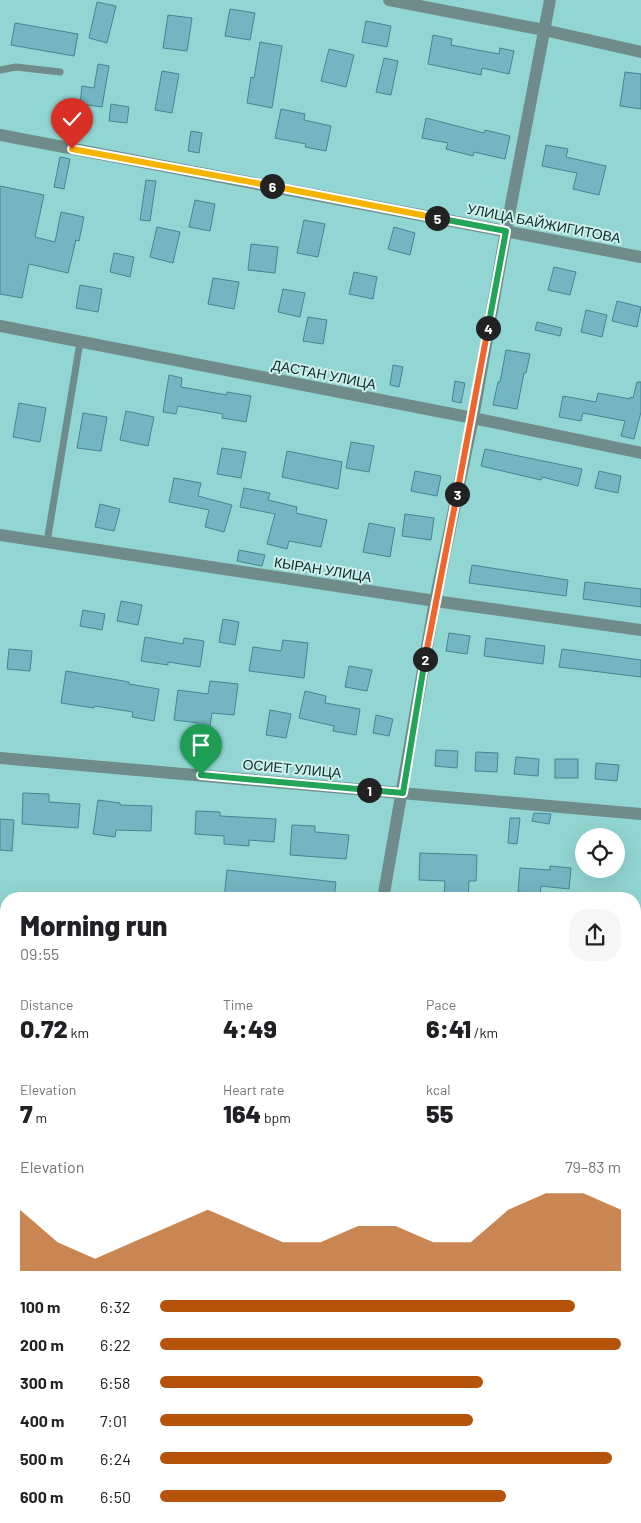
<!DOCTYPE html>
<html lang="en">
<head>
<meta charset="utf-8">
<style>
  :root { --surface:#fff; --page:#f6f6f6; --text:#202124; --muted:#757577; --accent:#b45309 }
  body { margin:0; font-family:Barlow,sans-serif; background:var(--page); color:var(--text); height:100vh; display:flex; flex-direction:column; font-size:19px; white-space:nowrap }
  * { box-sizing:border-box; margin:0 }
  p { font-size:16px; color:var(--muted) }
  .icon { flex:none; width:28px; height:28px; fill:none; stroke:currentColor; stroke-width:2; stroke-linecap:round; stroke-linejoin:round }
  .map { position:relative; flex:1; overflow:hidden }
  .panel { position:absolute; left:0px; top:892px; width:641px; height:631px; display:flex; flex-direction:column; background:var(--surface); border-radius:20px 20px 0 0; box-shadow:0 5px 20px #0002 }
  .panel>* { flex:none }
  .tools { position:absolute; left:575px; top:828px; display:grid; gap:10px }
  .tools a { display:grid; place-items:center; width:50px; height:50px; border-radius:50%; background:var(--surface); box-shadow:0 5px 20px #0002; font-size:25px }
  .pin { position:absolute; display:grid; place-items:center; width:42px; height:42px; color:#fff; margin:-51px -21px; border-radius:50% 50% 50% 0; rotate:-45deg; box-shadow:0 0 5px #0007 }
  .pin .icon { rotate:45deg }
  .km { position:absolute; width:25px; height:25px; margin:-12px; border-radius:50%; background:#222; color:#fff; font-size:14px; line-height:25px; text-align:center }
  .round { display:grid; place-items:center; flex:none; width:52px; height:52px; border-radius:20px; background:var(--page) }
  .headline { display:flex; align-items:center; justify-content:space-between; height:85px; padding:0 20px }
  h1 { font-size:28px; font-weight:800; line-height:38px }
  .figures { display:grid; grid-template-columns:repeat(3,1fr); gap:8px; height:85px; padding:5px 20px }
  .figures div { display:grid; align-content:center }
  .figures b { font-size:25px; font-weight:800 }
  .figures small { font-size:14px; font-weight:400 }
  .figures p { font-size:14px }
  .chart { height:140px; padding:10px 20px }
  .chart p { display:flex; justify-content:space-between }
  .chart svg { width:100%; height:90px; margin-top:5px; fill:var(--accent); opacity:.7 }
  ul { padding:0 20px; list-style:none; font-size:16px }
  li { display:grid; grid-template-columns:80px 60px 1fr; align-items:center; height:38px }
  li i { height:12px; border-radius:6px; background:var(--accent) }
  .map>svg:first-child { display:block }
  .building { fill:#73b5c2; stroke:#438692 }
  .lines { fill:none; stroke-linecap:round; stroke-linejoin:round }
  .lane { stroke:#708c8a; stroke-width:7 }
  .street { stroke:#708c8a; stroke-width:12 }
  .secondary { stroke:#446f6c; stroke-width:12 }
  .split-1-casing { stroke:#fff; stroke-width:10 }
  .split-2-casing { stroke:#fff; stroke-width:10 }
  .split-3-casing { stroke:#fff; stroke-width:10 }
  .split-4-casing { stroke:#fff; stroke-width:10 }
  .split-5-casing { stroke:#fff; stroke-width:10 }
  .split-6-casing { stroke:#fff; stroke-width:10 }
  .split-7-casing { stroke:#fff; stroke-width:10 }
  .split-1 { stroke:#22a559; stroke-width:6 }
  .split-2 { stroke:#22a559; stroke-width:6 }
  .split-3 { stroke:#f0652b; stroke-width:6 }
  .split-4 { stroke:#f0652b; stroke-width:6 }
  .split-5 { stroke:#22a559; stroke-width:6 }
  .split-6 { stroke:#f5b400; stroke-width:6 }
  .split-7 { stroke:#f5b400; stroke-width:6 }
  .labels { text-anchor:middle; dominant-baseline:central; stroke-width:4; stroke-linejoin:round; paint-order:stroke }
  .street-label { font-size:14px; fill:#0e2c2a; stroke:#cef0ed }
</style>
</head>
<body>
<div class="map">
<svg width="641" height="1523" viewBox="0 0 641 1523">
  <rect width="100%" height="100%" fill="#91d6d2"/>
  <!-- building -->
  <g class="building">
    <path d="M97,2L116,6L107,43L89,38Z"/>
    <path d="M230,9L255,13L250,40L225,36Z"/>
    <path d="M168,15L192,18L187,51L163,48Z"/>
    <path d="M366,21L391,26L387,47L362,42Z"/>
    <path d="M15,23L78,34L74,56L11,45Z"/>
    <path d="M433,35L452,39L451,45L499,54L500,48L514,51L509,74L482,68L481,75L428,64Z"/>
    <path d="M260,42L282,46L272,108L247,103L251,77L254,78Z"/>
    <path d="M329,49L354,55L346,87L321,81Z"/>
    <path d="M384,58L398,61L391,95L376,92Z"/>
    <path d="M98,64L109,66L102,107L80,104L82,86L94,88Z"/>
    <path d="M162,71L179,74L172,113L155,110Z"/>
    <path d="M625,72L641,74V109L620,106Z"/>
    <path d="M111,104L129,107L127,123L109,121Z"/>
    <path d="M281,109L305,114L304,120L331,126L326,151L305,147L306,144L275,138Z"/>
    <path d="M426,118L484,133L485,130L510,136L505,159L474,152L473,156L446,149L448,143L422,138Z"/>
    <path d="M191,131L202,133L199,153L188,151Z"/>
    <path d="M546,145L568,149L566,157L606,166L599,195L573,189L577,173L542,166Z"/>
    <path d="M60,157L70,159L64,189L54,187Z"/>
    <path d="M146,180L156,181L150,221L140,220Z"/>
    <path d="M0,186L44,195L35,237L55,242L61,212L84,217L79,241L76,240L68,273L29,264L22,298L0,294Z"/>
    <path d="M195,200L215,204L210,231L189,227Z"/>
    <path d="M304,220L325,224L318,257L297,253Z"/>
    <path d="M157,227L180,232L173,263L150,257Z"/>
    <path d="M394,227L415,233L410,255L388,249Z"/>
    <path d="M251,244L278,247L275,273L248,270Z"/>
    <path d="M114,253L134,257L130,277L110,272Z"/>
    <path d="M554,267L576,272L570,295L548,290Z"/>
    <path d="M354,272L377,277L373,299L349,294Z"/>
    <path d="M213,278L239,282L234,309L208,304Z"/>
    <path d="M80,285L102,289L98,312L76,308Z"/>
    <path d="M283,289L305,293L300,317L278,312Z"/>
    <path d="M617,301L641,307L637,327L612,321Z"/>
    <path d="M586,310L607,315L602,337L581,332Z"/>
    <path d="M308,317L327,320L323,344L303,341Z"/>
    <path d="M537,322L562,328L560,336L535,330Z"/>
    <path d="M506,350L530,354L526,373H524L517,409L493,405L498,382H500Z"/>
    <path d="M393,365L403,367L399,387L390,385Z"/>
    <path d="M169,375L182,378L181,387L227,395V392L251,396L246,422L222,418L223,414L178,406L176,414L163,412Z"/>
    <path d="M455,381L465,383L461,403L452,401Z"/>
    <path d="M637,382H641V412L634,439L621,436L625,421L583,413L581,421L559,417L563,396L596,402L598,393L630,399V397L633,398Z"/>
    <path d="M19,403L46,408L40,442L13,437Z"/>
    <path d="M126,411L154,417L148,446L120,440Z"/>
    <path d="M83,413L107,417L101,451L77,448Z"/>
    <path d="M351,442L374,446L369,472L346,468Z"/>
    <path d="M222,448L246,452L241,478L217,474Z"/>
    <path d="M485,449L582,469L578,486L542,477L541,480L481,466Z"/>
    <path d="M287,451L342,462L338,489L282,477Z"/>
    <path d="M415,471L441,476L437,496L411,491Z"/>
    <path d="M599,471L621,476L618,493L595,488Z"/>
    <path d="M174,478L201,483L198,496L232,505L224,532L205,527L209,510L169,502Z"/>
    <path d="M244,488L270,493L268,500L297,507L296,513L327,520L321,547L289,541L287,549L267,544L275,514L240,507Z"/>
    <path d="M100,504L120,509L114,531L95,527Z"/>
    <path d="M405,514L434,518L431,540L402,536Z"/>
    <path d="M369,523L395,528L390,557L363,552Z"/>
    <path d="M239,550L265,555L262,566L237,561Z"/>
    <path d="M472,565L568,580L566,596L469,583Z"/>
    <path d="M585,582L641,589V607L583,599Z"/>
    <path d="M121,601L142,605L138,625L117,621Z"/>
    <path d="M83,610L105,614L102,630L80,626Z"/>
    <path d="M223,619L239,622L235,645L219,642Z"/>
    <path d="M449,633L470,636L467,654L446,651Z"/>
    <path d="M145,637L183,644L184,638L204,641L200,667L168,662V665L141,661Z"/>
    <path d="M486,638L545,646L543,664L484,656Z"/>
    <path d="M283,640L308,643L304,678L249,671L253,647L281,651Z"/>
    <path d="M9,649L32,651L30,671L7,669Z"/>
    <path d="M562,649L641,660V677L559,667Z"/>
    <path d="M349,666L372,670L367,691L345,687Z"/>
    <path d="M66,671L129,682V684L159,689L154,721L132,717L133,712L95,706L94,708L61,703Z"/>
    <path d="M210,681L238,684L234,715L212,713L207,746L195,744L198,723L174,720L178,690L208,694Z"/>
    <path d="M305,691L326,696L325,703L360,709L356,735L333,731L334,726L299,718Z"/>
    <path d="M270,710L291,714L286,738L266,735Z"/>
    <path d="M376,715L393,719L389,736L373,733Z"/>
    <path d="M436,750L458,751L457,768L435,766Z"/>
    <path d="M476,752L498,753L497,772L475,771Z"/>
    <path d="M516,757L539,759L538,776L514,774Z"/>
    <rect x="555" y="759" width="23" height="19"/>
    <path d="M596,763L619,765L617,781L595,779Z"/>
    <path d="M23,793L49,794V802L80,804L78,828L22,824Z"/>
    <path d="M98,800L120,803V805L152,806L151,831L116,830L115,837L93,834Z"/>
    <path d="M196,811L220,812V816L276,819L274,842L249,840V846L224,844V836L195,834Z"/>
    <path d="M534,813L551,814L549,824L532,821Z"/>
    <path d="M510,818H520L517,844L508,843Z"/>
    <path d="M0,819L14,820L12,851L0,850Z"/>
    <path d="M292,825L315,826V832L349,835L346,859L290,855Z"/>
    <path d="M420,853L477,855L476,881H469L468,899H444L445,881L419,880Z"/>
    <path d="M550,866L571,868L569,889L541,886L540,894L518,892L520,868L550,870Z"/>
    <path d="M227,870L336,882L334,899H224Z"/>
  </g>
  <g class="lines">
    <!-- lane -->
    <g class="lane">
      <path d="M0,70L16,67L60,72"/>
      <path d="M47,542L80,342"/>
      <path d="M0,1365L6,1366"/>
      <path d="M0,1477L6,1443"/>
      <path d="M0,1495L6,1497"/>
      <path d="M22,1523L23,1518"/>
    </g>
    <!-- street -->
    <g class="street">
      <path d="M389,0L544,30L641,52"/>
      <path d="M0,135L641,257"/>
      <path d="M0,326L473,418L641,453"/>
      <path d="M0,535L435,601L641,630"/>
      <path d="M0,758L641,814"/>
      <path d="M383,899L435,601L473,418L506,231L550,0"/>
      <path d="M635,1001H641"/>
      <path d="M635,1350H641"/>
      <path d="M336,1523V1518"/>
    </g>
    <!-- secondary -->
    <g class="secondary">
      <path d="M0,1021H6"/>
      <path d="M635,1081L641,1082"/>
    </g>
  </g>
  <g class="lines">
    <!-- split-1 casing -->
    <g class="split-1-casing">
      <path id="split-1" d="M201,775L369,790"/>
    </g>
    <!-- split-2 casing -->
    <g class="split-2-casing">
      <path id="split-2" d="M369,790L403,793L425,659"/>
    </g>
    <!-- split-3 casing -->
    <g class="split-3-casing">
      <path id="split-3" d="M425,659L457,494"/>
    </g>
    <!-- split-4 casing -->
    <g class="split-4-casing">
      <path id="split-4" d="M457,494L488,328"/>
    </g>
    <!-- split-5 casing -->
    <g class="split-5-casing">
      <path id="split-5" d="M437,218L506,231L488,328"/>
    </g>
    <!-- split-6 casing -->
    <g class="split-6-casing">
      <path id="split-6" d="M272,186L437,218"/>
    </g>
    <!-- split-7 casing -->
    <g class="split-7-casing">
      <path id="split-7" d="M72,149L272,186"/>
    </g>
    <!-- split-1 -->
    <use href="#split-1" class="split-1"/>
    <!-- split-2 -->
    <use href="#split-2" class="split-2"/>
    <!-- split-3 -->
    <use href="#split-3" class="split-3"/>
    <!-- split-4 -->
    <use href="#split-4" class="split-4"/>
    <!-- split-5 -->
    <use href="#split-5" class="split-5"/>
    <!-- split-6 -->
    <use href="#split-6" class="split-6"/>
    <!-- split-7 -->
    <use href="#split-7" class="split-7"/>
  </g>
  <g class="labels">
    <!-- street labels -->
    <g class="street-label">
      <text transform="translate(544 223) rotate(11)">УЛИЦА БАЙЖИГИТОВА</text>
      <text transform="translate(324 374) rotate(11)">ДАСТАН УЛИЦА</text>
      <text transform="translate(323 569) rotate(9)">КЫРАН УЛИЦА</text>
      <text transform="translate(292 768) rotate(5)">ОСИЕТ УЛИЦА</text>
    </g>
  </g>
</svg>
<div class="tools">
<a><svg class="icon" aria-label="locate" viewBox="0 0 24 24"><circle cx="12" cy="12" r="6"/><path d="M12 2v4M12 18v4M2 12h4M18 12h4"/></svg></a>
</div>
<div class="pin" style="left:201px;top:775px;background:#1e9e55"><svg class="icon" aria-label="arrive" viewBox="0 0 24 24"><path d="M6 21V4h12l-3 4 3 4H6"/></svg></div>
<div class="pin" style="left:72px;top:149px;background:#d93025"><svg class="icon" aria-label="check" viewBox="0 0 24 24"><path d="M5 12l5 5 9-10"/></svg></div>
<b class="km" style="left:369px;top:790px">1</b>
<b class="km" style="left:425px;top:659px">2</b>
<b class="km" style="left:457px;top:494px">3</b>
<b class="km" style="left:488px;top:328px">4</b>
<b class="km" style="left:437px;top:218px">5</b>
<b class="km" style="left:272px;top:186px">6</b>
<section class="panel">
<div class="headline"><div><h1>Morning run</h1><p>09:55</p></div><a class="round"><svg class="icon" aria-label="share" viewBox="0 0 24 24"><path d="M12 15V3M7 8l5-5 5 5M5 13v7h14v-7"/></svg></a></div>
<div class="figures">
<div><p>Distance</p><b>0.72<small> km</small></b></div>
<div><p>Time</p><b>4:49</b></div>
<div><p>Pace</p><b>6:41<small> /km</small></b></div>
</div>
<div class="figures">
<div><p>Elevation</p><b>7<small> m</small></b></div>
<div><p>Heart rate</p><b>164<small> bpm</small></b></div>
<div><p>kcal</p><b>55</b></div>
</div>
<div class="chart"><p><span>Elevation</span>79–83 m</p>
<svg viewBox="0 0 160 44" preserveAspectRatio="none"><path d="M0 44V14L10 30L20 38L30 30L40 22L50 14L60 22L70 30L80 30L90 22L100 22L110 30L120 30L130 14L140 6L150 6L160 14V44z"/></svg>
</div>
<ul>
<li><b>100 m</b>6:32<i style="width:90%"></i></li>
<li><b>200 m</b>6:22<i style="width:100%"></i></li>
<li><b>300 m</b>6:58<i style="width:70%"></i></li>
<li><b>400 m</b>7:01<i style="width:68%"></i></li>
<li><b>500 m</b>6:24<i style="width:98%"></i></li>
<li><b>600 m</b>6:50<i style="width:75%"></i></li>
</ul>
</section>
</div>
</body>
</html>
